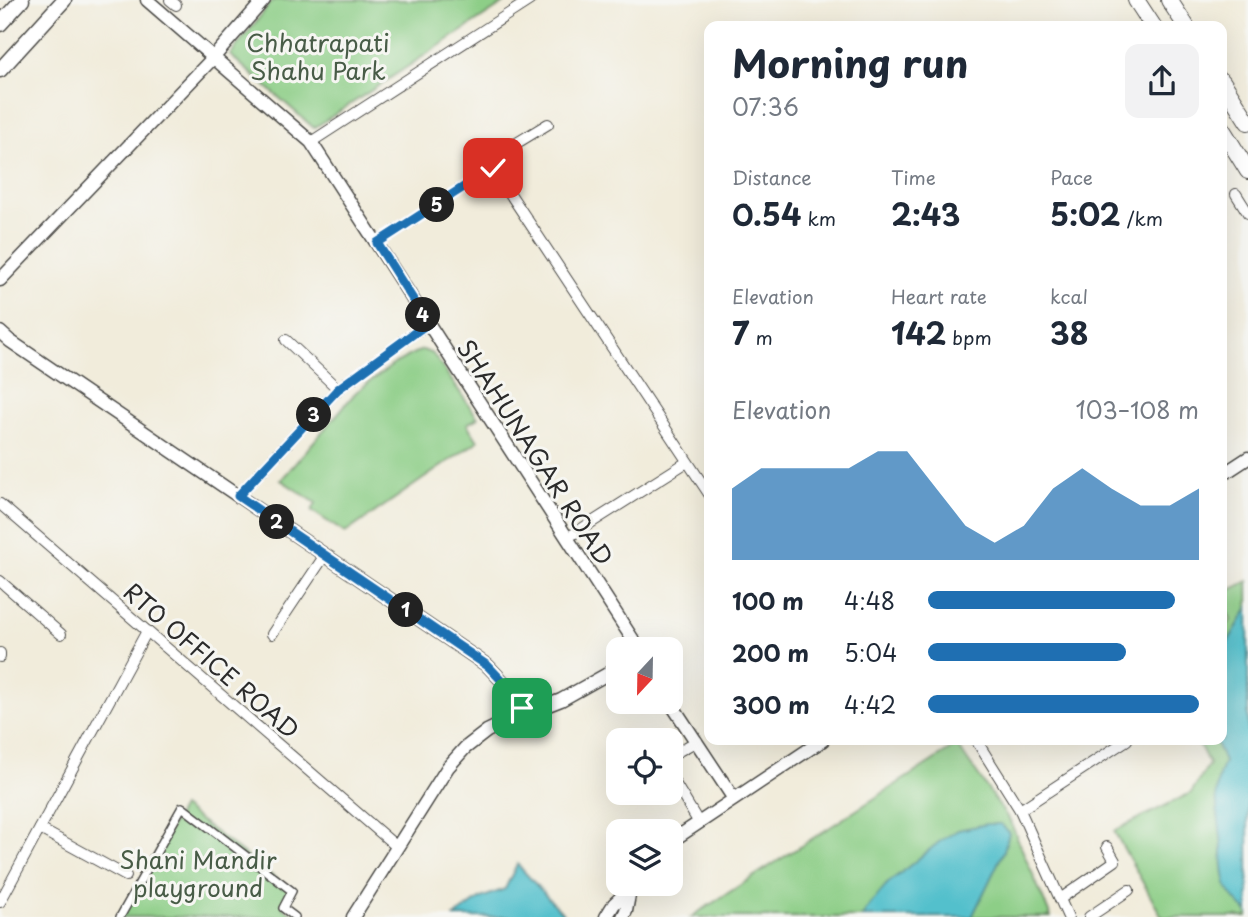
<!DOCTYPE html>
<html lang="en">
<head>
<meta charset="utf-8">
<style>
  :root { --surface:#fff; --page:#f2f2f3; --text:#1f2937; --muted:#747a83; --accent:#1f6fb2 }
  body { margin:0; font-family:"Playpen Sans",sans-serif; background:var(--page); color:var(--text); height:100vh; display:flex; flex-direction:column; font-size:26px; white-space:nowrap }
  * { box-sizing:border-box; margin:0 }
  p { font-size:23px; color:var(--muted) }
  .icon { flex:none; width:38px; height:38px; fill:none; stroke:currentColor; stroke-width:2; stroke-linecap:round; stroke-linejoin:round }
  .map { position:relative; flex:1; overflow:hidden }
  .panel { position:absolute; left:704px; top:21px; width:523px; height:724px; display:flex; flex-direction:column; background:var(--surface); border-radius:14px; box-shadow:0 7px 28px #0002 }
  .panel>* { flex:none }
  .needle { width:46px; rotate:202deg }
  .buttons { position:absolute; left:606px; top:637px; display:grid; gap:14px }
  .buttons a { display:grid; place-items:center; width:77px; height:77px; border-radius:14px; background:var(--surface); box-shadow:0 7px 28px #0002; font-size:35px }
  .pin { position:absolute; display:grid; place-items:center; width:60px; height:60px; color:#fff; margin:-30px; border-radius:14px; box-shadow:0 4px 10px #0006 }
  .km { position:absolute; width:35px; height:35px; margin:-18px; border-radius:50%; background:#222; color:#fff; font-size:19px; line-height:35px; text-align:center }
  .round { display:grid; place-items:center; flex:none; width:74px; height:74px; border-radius:14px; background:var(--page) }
  .headline { display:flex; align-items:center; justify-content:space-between; height:119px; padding:0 28px }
  h1 { font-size:38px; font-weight:700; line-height:52px }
  .stats { display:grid; grid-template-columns:repeat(3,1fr); gap:10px; height:119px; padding:7px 28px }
  .stats div { display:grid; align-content:center }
  .stats b { font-size:30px; font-weight:700 }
  .stats small { font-size:19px; font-weight:400 }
  .stats p { font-size:19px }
  .chart { height:196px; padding:14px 28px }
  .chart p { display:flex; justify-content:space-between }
  .chart svg { width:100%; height:126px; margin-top:7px; fill:var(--accent); opacity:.7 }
  ul { padding:0 28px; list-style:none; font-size:23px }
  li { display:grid; grid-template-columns:112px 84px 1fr; align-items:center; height:52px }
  li i { height:18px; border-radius:9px; background:var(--accent) }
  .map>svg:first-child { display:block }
  .green { fill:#8dce87; stroke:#5c7c59; stroke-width:2 }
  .water { fill:#53c0cc; stroke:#3f767c; stroke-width:2 }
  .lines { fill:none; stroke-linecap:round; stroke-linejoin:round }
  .pedestrian-casing { stroke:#494845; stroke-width:10 }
  .minor-casing { stroke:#494845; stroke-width:12 }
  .tertiary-casing { stroke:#494845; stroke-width:15 }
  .secondary-casing { stroke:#494845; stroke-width:17 }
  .primary-casing { stroke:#494845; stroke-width:18 }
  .pedestrian { stroke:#fff; stroke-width:7 }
  .minor { stroke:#fff; stroke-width:10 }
  .tertiary { stroke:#fff; stroke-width:12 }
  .secondary { stroke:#fff; stroke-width:14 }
  .primary { stroke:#fff; stroke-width:16 }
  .route-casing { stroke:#fff; stroke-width:14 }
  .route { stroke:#1f6fb2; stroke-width:9 }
  .labels { text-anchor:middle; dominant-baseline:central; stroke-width:6; stroke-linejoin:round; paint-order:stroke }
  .park-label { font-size:24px; fill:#485c47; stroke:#f6f6f2 }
  .street-label { font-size:24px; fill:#2b2b2b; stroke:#f6f6f2 }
</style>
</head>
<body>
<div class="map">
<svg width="1248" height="917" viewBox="0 0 1248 917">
  <rect width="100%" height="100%" fill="#f6f6f2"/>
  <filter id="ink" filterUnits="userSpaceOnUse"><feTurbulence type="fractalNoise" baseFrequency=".0143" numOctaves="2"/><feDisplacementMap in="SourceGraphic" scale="14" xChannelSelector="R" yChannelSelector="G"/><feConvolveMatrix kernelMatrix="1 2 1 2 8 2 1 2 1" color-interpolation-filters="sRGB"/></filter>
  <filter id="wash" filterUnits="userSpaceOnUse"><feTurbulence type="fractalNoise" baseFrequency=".00686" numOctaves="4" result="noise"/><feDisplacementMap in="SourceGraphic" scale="28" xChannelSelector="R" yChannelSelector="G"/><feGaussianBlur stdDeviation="1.57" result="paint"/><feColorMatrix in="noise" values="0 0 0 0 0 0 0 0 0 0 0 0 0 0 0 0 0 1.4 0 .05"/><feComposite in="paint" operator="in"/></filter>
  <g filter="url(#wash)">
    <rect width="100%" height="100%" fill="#f1ecdb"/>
    <!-- green -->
    <g class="green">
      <path d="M273,0H509L314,128L230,55Z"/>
      <path d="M423,350L433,354L478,418L467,424L478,441L345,533L312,511L316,503L281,480L356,392L394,364L414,353Z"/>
      <path d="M1248,581V917H1162L1114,831L1191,793L1209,764L1197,740H1222V633L1231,620L1222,600V594Z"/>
      <path d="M957,745L1010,821L1051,917H691Z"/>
      <path d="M182,807L292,891L283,908L298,917H120Z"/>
    </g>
    <!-- water -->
    <g class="water">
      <path d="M1248,608V913C1241,905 1231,897 1227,887C1221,871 1223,854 1221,838C1218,809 1211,790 1224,762L1215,740H1222V652Z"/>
      <path d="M987,824H1001L1009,833L1004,851L972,917H862L869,906L887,884L939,842L958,830Z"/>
      <path d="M517,864L566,917H454L481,898L505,889Z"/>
    </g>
  </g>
  <g filter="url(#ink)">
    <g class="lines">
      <!-- pedestrian casing -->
      <g class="pedestrian-casing">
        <path id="pedestrian" d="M120,917L182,807L292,891L283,908L295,917"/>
      </g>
      <!-- minor casing -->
      <g class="minor-casing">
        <g id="minor">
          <path d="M170,0L176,5"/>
          <path d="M311,142L530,0"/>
          <path d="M493,168L709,494"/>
          <path d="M1236,194L1248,213"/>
          <path d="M377,243L493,168L495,159L502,152L548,124"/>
          <path d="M286,340L338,389"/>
          <path d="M238,496L338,389L428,323"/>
          <path d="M0,504L397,847"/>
          <path d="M567,538L687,462"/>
          <path d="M0,581L61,634"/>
          <path d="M272,634L325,555"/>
          <path d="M0,653V657"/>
          <path d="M976,740L1020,810L1068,917"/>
          <path d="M670,756L697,741"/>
          <path d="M670,775L699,823"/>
          <path d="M1020,810L1127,740"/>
          <path d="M40,829L126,876"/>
          <path d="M1060,899L1115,861L1107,847"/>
          <path d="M0,902L147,631"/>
          <path d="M1089,917L1129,890"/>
        </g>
      </g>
      <!-- tertiary casing -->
      <g class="tertiary-casing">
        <g id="tertiary">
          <path d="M147,0L311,142L639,649"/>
          <path d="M0,280L213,58L264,0"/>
          <path d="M0,332L10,341L488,666L524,704"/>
          <path d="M1222,475L1248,458"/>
          <path d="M670,702L734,799"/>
          <path d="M538,709L561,700L618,668"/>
          <path d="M670,842L823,740"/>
          <path d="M353,917L448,767L465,748L487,731L524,713"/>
          <path d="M606,917L614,904L630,889L634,884"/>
          <path d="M623,917L626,911L630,890"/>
        </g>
      </g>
      <!-- secondary casing -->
      <g class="secondary-casing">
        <g id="secondary">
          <path d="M0,24L22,0"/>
          <path d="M0,70L64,0"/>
        </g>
      </g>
      <!-- primary casing -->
      <g class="primary-casing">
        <g id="primary">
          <path d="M1136,0L1153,26"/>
          <path d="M1169,0L1186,26"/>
          <path d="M1222,81L1248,122"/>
          <path d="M1222,129L1248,171"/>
        </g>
      </g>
      <!-- pedestrian -->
      <use href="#pedestrian" class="pedestrian"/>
      <!-- minor -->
      <use href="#minor" class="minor"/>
      <!-- tertiary -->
      <use href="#tertiary" class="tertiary"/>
      <!-- secondary -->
      <use href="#secondary" class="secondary"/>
      <!-- primary -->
      <use href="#primary" class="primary"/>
    </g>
  </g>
  <g class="lines" filter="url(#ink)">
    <!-- route casing -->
    <g class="route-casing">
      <path id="route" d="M493,168L377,243L428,323L338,389L238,496L488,666L524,704L522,708"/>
    </g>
    <!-- route -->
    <use href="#route" class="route"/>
  </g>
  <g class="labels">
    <!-- park labels -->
    <g class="park-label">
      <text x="318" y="42">Chhatrapati<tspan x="318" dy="28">Shahu Park</tspan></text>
      <text x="198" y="859">Shani Mandir<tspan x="198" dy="28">playground</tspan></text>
    </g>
    <!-- street labels -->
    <g class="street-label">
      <text transform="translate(536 452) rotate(57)">SHAHUNAGAR ROAD</text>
      <text transform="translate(212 660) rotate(41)">RTO OFFICE ROAD</text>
    </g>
  </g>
</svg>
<div class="buttons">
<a><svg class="needle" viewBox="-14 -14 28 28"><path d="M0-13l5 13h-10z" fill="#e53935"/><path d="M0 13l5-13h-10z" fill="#747a83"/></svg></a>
<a><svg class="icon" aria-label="locate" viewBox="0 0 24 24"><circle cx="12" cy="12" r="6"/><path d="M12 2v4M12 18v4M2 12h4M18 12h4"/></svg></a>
<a><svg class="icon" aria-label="layers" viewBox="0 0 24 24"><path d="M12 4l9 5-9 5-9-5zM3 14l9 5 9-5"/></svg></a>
</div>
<div class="pin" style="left:522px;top:708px;background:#1e9e55"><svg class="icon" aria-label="arrive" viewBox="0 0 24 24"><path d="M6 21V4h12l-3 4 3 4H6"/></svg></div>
<div class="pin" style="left:493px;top:168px;background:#d93025"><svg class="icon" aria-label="check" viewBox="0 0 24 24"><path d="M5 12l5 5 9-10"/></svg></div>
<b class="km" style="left:406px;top:610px">1</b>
<b class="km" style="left:277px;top:522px">2</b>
<b class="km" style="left:314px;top:415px">3</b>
<b class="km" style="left:423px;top:315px">4</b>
<b class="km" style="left:437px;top:205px">5</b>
<section class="panel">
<div class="headline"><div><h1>Morning run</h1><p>07:36</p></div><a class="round"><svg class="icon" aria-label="share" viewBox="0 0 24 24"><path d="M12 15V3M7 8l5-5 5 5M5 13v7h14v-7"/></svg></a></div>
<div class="stats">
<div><p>Distance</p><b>0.54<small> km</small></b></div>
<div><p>Time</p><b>2:43</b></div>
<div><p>Pace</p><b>5:02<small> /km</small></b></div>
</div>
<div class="stats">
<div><p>Elevation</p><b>7<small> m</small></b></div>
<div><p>Heart rate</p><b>142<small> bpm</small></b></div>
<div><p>kcal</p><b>38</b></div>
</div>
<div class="chart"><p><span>Elevation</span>103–108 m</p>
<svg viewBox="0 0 160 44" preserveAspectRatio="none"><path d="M0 44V19L10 12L20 12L30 12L40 12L50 6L60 6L70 19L80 32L90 38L100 32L110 19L120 12L130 19L140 25L150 25L160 19V44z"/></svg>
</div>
<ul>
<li><b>100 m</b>4:48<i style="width:91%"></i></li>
<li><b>200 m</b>5:04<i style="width:73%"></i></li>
<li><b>300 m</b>4:42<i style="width:100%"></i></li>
</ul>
</section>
</div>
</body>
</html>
